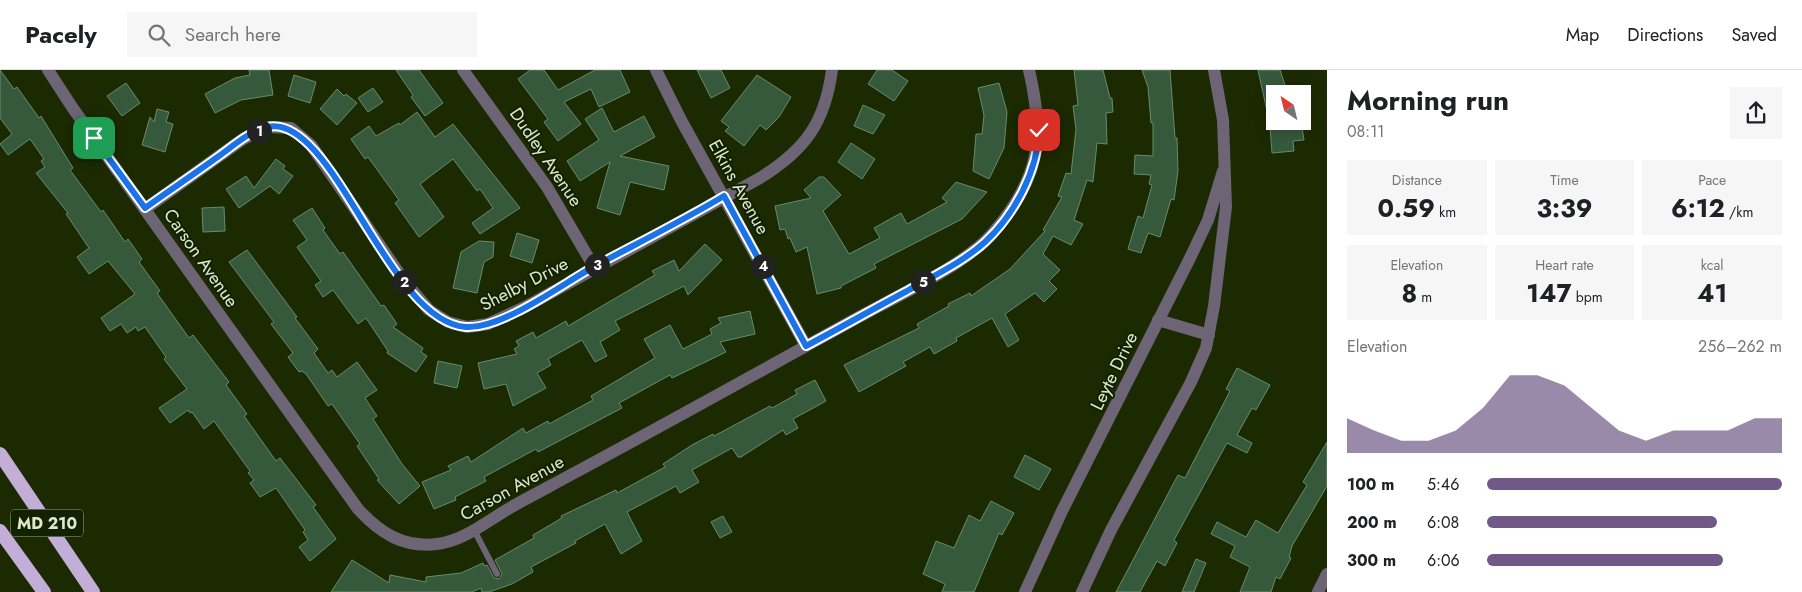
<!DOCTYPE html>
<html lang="en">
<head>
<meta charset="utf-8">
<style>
  :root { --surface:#fff; --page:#f6f6f6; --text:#202124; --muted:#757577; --line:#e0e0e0; --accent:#705986 }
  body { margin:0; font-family:Jost,sans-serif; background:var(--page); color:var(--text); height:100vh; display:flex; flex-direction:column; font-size:19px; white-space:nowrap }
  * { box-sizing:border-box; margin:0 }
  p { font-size:16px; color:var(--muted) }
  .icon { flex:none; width:28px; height:28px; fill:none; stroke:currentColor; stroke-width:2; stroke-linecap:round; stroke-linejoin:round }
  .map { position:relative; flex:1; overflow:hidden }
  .panel { display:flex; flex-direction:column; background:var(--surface); width:475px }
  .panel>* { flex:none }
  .needle { width:32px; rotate:325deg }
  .tools { position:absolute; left:1266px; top:15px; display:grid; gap:10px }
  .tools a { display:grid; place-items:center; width:45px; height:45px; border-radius:0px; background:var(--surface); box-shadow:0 2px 12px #0003; font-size:25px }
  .pin { position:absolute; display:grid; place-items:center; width:42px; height:42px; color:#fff; margin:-21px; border-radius:10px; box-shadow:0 2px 8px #0006 }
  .km { position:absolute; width:25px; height:25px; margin:-12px; border-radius:50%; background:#222; color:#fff; font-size:14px; line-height:25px; text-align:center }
  .round { display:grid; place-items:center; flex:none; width:52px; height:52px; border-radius:0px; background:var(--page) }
  .overview { display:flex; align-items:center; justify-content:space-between; height:85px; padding:0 20px }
  h1 { font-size:28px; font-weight:700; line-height:38px }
  .metrics { display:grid; grid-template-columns:repeat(3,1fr); gap:8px; height:85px; padding:5px 20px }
  .metrics div { display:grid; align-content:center; border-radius:0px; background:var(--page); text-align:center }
  .metrics b { font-size:25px; font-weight:700 }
  .metrics small { font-size:14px; font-weight:400 }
  .metrics p { font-size:14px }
  .chart { height:140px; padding:10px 20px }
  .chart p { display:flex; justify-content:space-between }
  .chart svg { width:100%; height:90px; margin-top:5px; fill:var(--accent); opacity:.7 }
  ul { padding:0 20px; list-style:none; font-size:16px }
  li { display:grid; grid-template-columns:80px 60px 1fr; align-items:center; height:38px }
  li i { height:12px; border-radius:6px; background:var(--accent) }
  header { display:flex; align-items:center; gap:30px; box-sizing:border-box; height:70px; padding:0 25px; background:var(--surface); border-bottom:1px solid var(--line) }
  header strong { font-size:24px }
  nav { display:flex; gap:28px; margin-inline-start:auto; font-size:18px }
  .search { width:350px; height:45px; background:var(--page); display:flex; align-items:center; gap:12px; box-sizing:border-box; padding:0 18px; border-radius:0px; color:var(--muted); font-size:19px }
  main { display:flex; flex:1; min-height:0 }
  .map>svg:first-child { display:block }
  .building { fill:#36593b; stroke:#668c6b }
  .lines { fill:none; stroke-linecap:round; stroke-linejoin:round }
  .service { stroke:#6d6475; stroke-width:6 }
  .minor { stroke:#6d6475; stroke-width:12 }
  .trunk { stroke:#c3aed7; stroke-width:14 }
  .route-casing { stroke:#fff; stroke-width:10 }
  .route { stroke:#1a73e8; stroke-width:6 }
  .labels { text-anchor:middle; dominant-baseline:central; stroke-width:4; stroke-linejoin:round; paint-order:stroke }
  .shield { fill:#122100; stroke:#a0ac92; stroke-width:1 }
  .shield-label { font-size:16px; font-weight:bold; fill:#dde8d1 }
  .street-label { font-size:18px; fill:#dde8d1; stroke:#122100 }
</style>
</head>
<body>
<header>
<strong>Pacely</strong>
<div class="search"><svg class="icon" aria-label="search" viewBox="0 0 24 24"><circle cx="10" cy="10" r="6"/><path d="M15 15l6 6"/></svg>Search here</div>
<nav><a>Map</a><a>Directions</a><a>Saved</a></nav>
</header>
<main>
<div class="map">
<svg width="1327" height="522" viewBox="0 0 1327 522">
  <rect width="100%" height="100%" fill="#1c2a02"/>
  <!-- building -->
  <g class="building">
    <path d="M0,0L14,19L17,17L39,48L41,46L73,98L70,100L101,142L103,140L125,172L128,169L142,189L139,192L160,221L157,223L189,268L193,265L229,312L226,315L247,344L244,346L276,391L280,388L316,435L313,437L336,469L310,491L299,477L308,470L303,462L305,460L276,418L260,427L250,413L254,410L248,403L250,401L214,351L204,359L192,342L190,343L188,340L170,353L159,338L187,319L164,289L166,287L145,257L138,261L136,257L127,263L121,254L110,261L101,248L135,224L108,191L89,204L77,187L89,178L66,144L68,143L36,103L45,97L41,91L44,89L30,69L8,85L0,74L12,64L0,48Z"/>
    <path d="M249,0H269L273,25L241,30L215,43L205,24L235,8L250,5Z"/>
    <path d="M396,0H419L443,33L425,46L411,27L413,25Z"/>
    <path d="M530,0H544L558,20L595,0H620L630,22L599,37L591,19L564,32L581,54L558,71L544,52L548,49L518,9Z"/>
    <path d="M697,0H721L730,18L711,28Z"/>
    <path d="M877,0H892L908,11L894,31L868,14Z"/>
    <path d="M1074,0H1103L1110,28H1112L1113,42L1106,43L1107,74L1097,73L1093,112L1087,110L1074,150L1083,154L1071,175L1053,166L1043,184L1060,200L1049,211L1057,219L1044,232L1035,223L1005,244L1019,270L1008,277L992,248L956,268L957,271L934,284L930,277L903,292L906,296L859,322L844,295L919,258L917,254L949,236L948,234L970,223L971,226L1010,199L1045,161L1043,160L1062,127L1058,126L1066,103L1071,104L1076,59L1073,36L1078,35Z"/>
    <path d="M1142,0H1170L1175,68H1177L1178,101L1174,130L1171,129L1160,167L1148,163L1141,183L1128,179L1138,146L1143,148L1152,115L1149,114L1151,105L1134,104L1135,85L1153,86V53H1151L1148,17Z"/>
    <path d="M1258,0H1280L1287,21L1286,24H1275V49L1269,50Z"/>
    <path d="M294,5L316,12L310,33L288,26Z"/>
    <path d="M757,5L791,27L779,47L766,60L760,55L744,76L725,61L729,57L721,51Z"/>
    <path d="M126,13L140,33L122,46L107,26Z"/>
    <path d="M999,13L1007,42L1004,78L989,109L973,101L976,64H982L984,45L978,18Z"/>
    <path d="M373,18L383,32L368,42L358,28Z"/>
    <path d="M337,19L344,26L346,24L357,33L337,55L320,39Z"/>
    <path d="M863,35L885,45L873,64L854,56Z"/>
    <path d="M602,38L614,62L644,46L655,67L620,86L669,96L664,120L630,112L620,145L597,138L610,92L580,111L567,91L599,70L585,49Z"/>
    <path d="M157,39L169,42L166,52L173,54L165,82L142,75L150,47L154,52Z"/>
    <path d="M417,42L435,67L453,54L520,138L480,164L472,153L493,138L480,119L477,121L453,89L420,114L444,147L419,167L395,133L399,130L368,87L365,89L351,69L369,56L376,66L399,53L400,55Z"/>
    <path d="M1292,55V58L1302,57L1304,70L1293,71L1294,81L1272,83L1270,57Z"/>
    <path d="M851,73L875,89L862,109L838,92Z"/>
    <path d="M276,89L285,96L283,99L293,106L279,124L270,116L239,138L226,119L246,106L254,118Z"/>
    <path d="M819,107H824L841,125L823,141L849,184L880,168L874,158L901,143L907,154L947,132L942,128L956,112L987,122L962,149L874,194L876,198L841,216V218L817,224L807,177L796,182L790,168L788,169L785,159L780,160L775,136L811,128L804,120Z"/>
    <path d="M224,137L225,161L203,162L202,138Z"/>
    <path d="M312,138L325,158L323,160L340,184L343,182L381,236L384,235L397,254L393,257L423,278L421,282L427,286L416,302L387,283L388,281L366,248L358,254L333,220L323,227L315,215L321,211L297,177L307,170L293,150Z"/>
    <path d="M517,163L539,170L532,193L510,186Z"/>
    <path d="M479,171L494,172L493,187L484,192L477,223L453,218L461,182Z"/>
    <path d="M705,174L722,190L688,225L684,216L615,251L620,260L600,272L607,286L595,292L582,270L548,289L551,295L537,303L546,318L513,336L506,314L484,319L478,293L517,284L514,279L519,276L516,271L533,262L536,268L566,251L568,256L655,205L652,201L674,190L679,201Z"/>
    <path d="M247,180L297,247L295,248L318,279L314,283L328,303L332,300L337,307L357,292L377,320L365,328L377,346L373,349L402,394L420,416L399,434L377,410L379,409L357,376L360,374L332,334L328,336L306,304L302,301L299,302L288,287L293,283L271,254L274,252L229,192Z"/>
    <path d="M750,241L755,264L720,272L726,282L672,308L670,305L619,333L622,338L538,382L536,379L484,407L486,411L455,427L456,430L434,439L422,412L451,400L448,396L468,386L471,392L523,358L526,363L548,351L549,354L593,330L591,326L655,288L644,269L670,255L683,279L712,264L710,259L721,253L718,248Z"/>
    <path d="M438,291L462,296L457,318L434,313Z"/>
    <path d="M1237,298L1270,315L1256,340L1252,338L1237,365L1252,373L1247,383L1227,373L1174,470L1177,473L1165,496L1157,491L1140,522H1116L1178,405L1185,408L1230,321L1226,319Z"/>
    <path d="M815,310L826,331L793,349L798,358L786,365L783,360L741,387H738L732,378L692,400L699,412L680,423L676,416L627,442L642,471L621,484L605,454L575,471L576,473L531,497L533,502L512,514L489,522H482L481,518L472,522H331L352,490L389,513L390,505L426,512V507L461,503L483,493L484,496L487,495L494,508L499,509L502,504L495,490L534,468L533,465L562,448L561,446L616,420L617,423L665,397L663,394L692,375L713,364L714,366L770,336L772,338L797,324L795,320Z"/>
    <path d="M1327,372V416L1292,476L1289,487L1291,488L1280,509L1276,507L1271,522H1240L1250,497L1230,487L1235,476L1211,464L1217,452L1246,467L1256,450L1278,463L1307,415L1303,412Z"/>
    <path d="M1025,385L1051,399L1039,420L1014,407Z"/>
    <path d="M991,431L1014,443L1002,465L999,463L974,522H942L945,514L923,504L936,471L954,478L969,445L980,451Z"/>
    <path d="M723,446L732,462L720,468L711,452Z"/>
    <path d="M1196,489L1206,493L1194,522H1182Z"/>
  </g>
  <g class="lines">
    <!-- service -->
    <path class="service" d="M474,460L497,504"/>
    <!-- minor -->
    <g class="minor">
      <path d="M48,0L72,37L358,439C380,463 403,478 437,474C464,471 487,451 510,438C523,430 536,424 550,416C653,361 755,304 857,248C895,227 964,196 992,164C1040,109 1045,69 1029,0"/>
      <path d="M463,0L547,117L594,197"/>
      <path d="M656,0L681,50L806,276"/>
      <path d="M145,139L243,69L268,57L291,58L311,75L405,212L429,240L448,252L467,257L488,254L525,237L760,108C805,80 825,53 832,0"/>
      <path d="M1158,250L1209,265"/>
      <path d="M1025,522L1062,441L1190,188L1208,150L1223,101"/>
      <path d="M1082,522L1111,460L1191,312L1206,278L1214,236L1226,137L1223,50L1214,0"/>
      <path d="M1318,522L1327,504"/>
    </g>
    <!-- trunk -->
    <g class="trunk">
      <path d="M0,384L93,522"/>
      <path d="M0,461L44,522"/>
    </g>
  </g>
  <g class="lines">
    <!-- route casing -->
    <g class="route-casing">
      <path id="route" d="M94,68L145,138C169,121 194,104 219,86C233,76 250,61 267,57C333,41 387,252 466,257C503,259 562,214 595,196C638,173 682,151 724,126L806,276C840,258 873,239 907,221C933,206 963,192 985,172C1014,145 1038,101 1039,60"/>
    </g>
    <!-- route -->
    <use href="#route" class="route"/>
  </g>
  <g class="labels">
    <!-- shield labels -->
    <rect class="shield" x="11" y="439.5" width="72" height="27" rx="4"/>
    <g class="shield-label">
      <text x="47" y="453">MD 210</text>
    </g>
    <!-- street labels -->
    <g class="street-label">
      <text transform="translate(546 87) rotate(56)">Dudley Avenue</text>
      <text transform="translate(739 117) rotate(61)">Elkins Avenue</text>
      <text transform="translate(201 188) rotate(55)">Carson Avenue</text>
      <text transform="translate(524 214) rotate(-27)">Shelby Drive</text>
      <text transform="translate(1114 301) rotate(-64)">Leyte Drive</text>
      <text transform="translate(512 418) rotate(-29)">Carson Avenue</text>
    </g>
  </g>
</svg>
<div class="tools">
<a><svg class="needle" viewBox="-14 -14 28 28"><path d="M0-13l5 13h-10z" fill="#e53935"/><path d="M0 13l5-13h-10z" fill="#757577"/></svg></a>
</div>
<div class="pin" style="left:94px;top:68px;background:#1e9e55"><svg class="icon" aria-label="arrive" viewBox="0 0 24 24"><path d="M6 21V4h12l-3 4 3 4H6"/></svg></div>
<div class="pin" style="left:1039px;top:60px;background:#d93025"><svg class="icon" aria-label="check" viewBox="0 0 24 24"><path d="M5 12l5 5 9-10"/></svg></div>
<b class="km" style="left:259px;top:61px">1</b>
<b class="km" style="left:404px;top:212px">2</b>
<b class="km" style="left:597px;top:195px">3</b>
<b class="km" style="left:763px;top:196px">4</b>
<b class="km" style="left:923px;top:212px">5</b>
</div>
<section class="panel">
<div class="overview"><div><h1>Morning run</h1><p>08:11</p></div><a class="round"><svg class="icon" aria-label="share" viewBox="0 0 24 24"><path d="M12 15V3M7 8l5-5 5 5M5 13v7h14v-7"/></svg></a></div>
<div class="metrics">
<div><p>Distance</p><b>0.59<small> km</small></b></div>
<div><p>Time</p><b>3:39</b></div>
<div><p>Pace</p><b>6:12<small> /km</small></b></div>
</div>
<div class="metrics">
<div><p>Elevation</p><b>8<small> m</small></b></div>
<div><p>Heart rate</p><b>147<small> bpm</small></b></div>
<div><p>kcal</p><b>41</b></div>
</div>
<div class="chart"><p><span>Elevation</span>256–262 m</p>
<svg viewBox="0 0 160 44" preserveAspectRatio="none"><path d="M0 44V27L10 33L20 38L30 38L40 33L50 22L60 6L70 6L80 11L90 22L100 33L110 38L120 33L130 33L140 33L150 27L160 27V44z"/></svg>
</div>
<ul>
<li><b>100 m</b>5:46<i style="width:100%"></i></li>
<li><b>200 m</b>6:08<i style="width:78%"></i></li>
<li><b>300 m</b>6:06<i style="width:80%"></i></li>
</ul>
</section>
</main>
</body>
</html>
